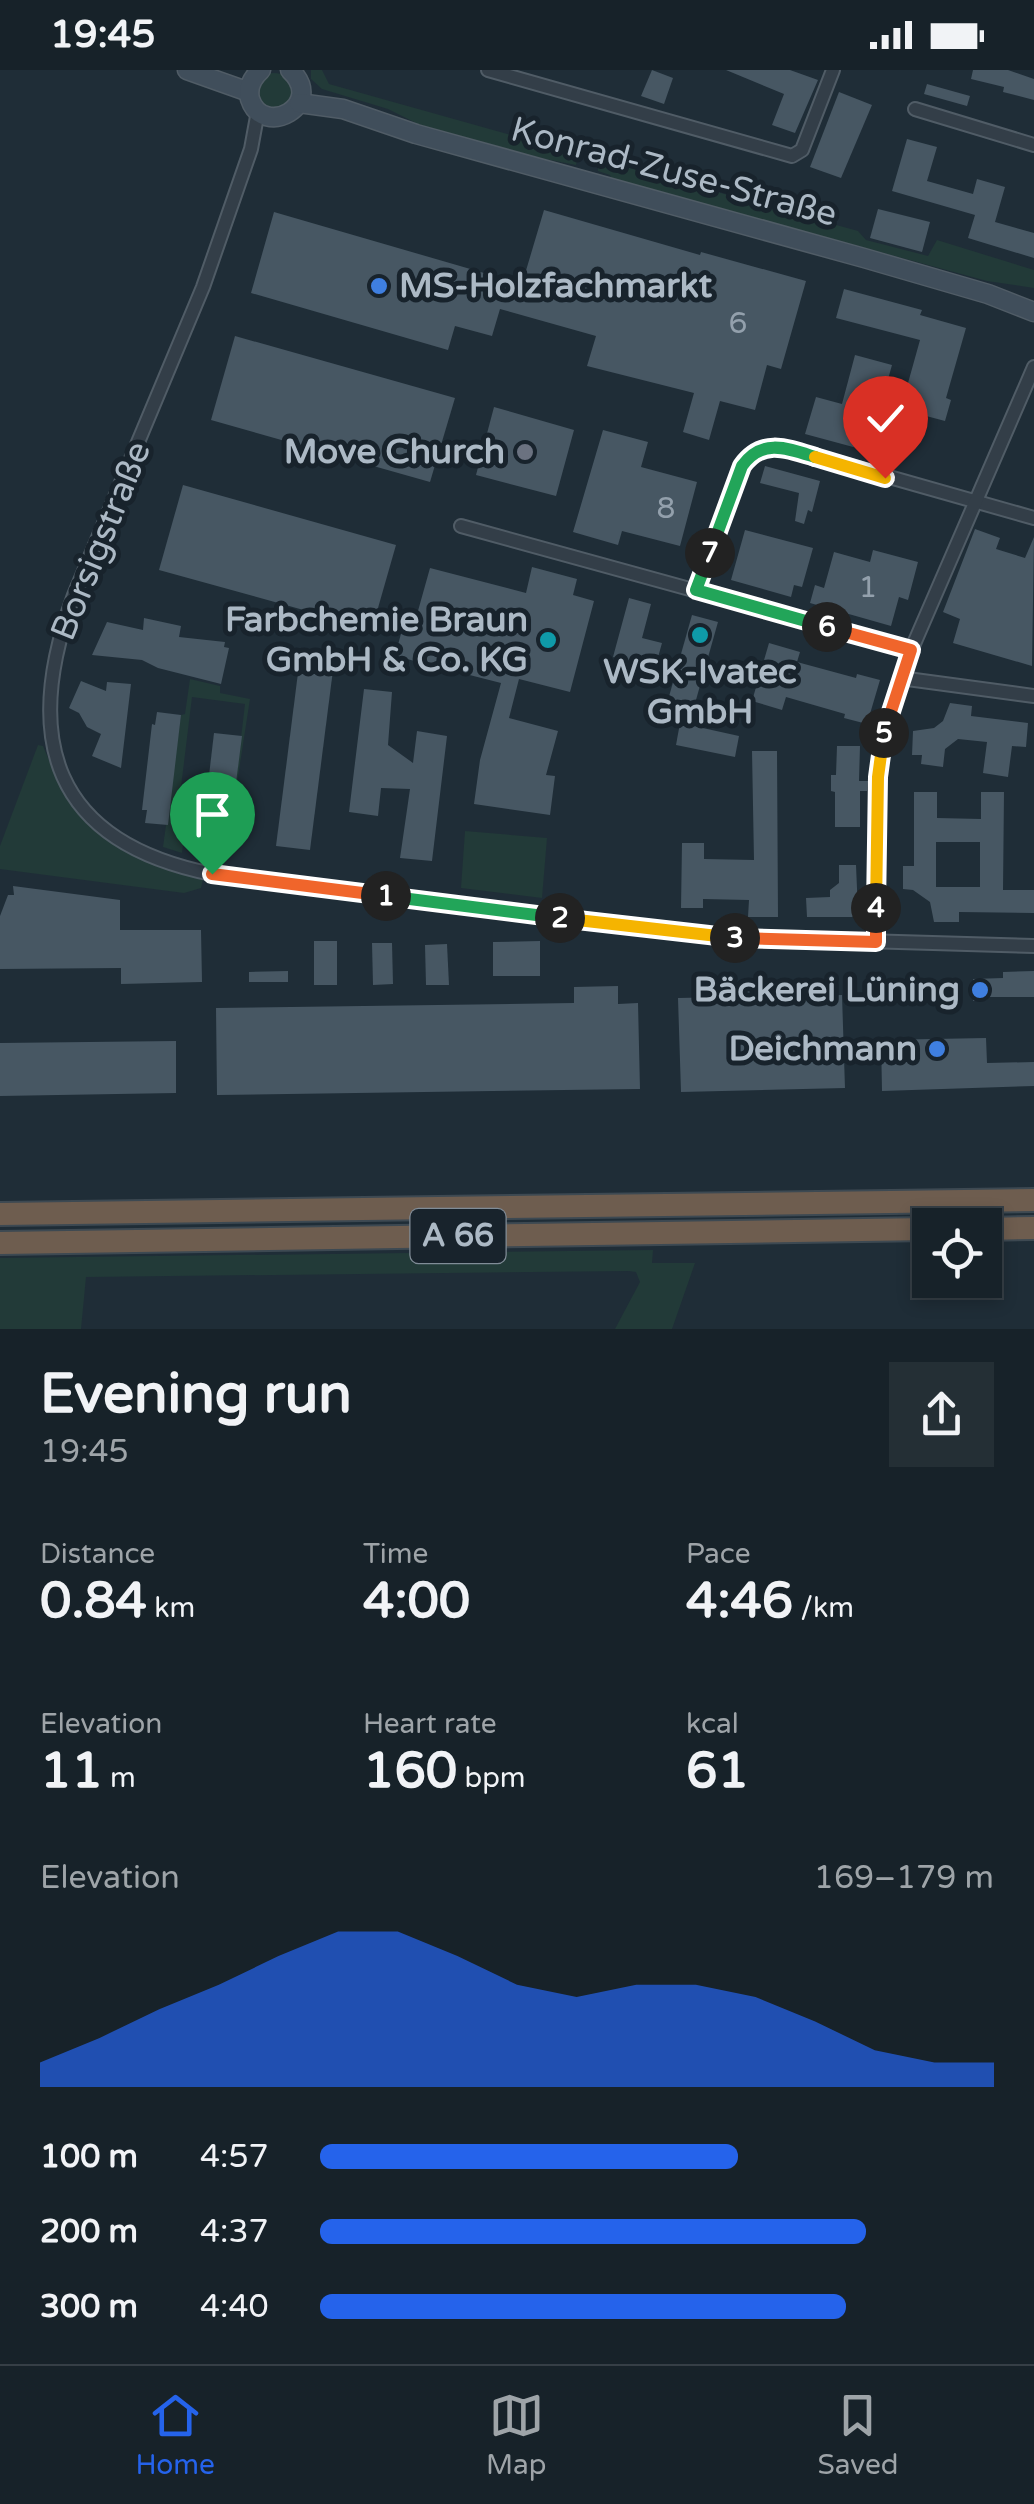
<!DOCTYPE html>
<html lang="en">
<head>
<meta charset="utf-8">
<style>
  :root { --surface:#172229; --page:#242f35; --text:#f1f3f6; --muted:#9ea4a8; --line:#363f46; --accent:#2563eb }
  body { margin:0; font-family:"Varela Round",sans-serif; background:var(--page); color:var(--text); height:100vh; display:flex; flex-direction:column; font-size:38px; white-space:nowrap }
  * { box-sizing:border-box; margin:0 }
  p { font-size:32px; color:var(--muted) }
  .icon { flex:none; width:55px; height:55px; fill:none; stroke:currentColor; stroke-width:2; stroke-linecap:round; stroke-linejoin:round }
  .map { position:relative; height:1259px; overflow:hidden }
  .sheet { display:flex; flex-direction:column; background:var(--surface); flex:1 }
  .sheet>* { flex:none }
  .fabs { position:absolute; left:912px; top:1138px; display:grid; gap:20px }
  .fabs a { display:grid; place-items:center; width:90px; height:90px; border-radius:0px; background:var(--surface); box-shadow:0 5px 15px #0003,0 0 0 2px var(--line); font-size:50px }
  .pin { position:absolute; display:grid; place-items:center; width:85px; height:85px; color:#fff; margin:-102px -42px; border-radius:50% 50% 50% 0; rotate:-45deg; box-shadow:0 0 10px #0007 }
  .pin .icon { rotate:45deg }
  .km { position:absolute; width:50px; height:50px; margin:-25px; border-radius:50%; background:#222; color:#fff; font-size:28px; line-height:50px; text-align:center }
  .round { display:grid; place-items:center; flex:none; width:105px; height:105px; border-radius:0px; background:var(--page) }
  .overview { display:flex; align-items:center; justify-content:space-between; height:170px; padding:0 40px }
  h1 { font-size:55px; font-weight:700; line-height:75px }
  .metrics { display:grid; grid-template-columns:repeat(3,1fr); gap:15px; height:170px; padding:10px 40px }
  .metrics div { display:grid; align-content:center }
  .metrics b { font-size:50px; font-weight:700 }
  .metrics small { font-size:28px; font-weight:400 }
  .metrics p { font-size:28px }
  .chart { height:280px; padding:20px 40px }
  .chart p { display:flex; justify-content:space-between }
  .chart svg { width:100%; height:180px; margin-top:10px; fill:var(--accent); opacity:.7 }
  ul { padding:0 40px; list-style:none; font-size:32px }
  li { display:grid; grid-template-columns:160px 120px 1fr; align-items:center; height:75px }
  li i { height:25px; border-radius:12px; background:var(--accent) }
  .status { display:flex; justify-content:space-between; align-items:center; height:70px; padding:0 50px; background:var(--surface); direction:ltr }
  .status svg { height:28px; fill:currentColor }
  .tab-bar { display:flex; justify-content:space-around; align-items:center; height:140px; border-top:2px solid var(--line); background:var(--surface); font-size:28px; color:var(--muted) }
  .tab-bar a { display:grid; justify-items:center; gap:5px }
  .tab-bar .active { color:var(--accent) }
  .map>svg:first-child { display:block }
  .green { fill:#223a38 }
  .building { fill:#475763; fill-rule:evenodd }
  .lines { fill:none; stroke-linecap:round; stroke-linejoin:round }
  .street-casing { stroke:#505c66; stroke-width:16 }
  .secondary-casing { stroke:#505c66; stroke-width:21 }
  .highway-casing { stroke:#3d4952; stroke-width:26 }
  .street { stroke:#333e48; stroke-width:12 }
  .secondary { stroke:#404e5b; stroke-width:18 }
  .highway { stroke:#6e5d4f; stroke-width:22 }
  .split-1-casing { stroke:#fff; stroke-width:20 }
  .split-2-casing { stroke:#fff; stroke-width:20 }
  .split-3-casing { stroke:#fff; stroke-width:20 }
  .split-4-casing { stroke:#fff; stroke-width:20 }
  .split-5-casing { stroke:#fff; stroke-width:20 }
  .split-6-casing { stroke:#fff; stroke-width:20 }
  .split-7-casing { stroke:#fff; stroke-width:20 }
  .split-8-casing { stroke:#fff; stroke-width:20 }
  .split-9-casing { stroke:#fff; stroke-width:20 }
  .split-1 { stroke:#f0652b; stroke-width:12 }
  .split-2 { stroke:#22a559; stroke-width:12 }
  .split-3 { stroke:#f5b400; stroke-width:12 }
  .split-4 { stroke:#f0652b; stroke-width:12 }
  .split-5 { stroke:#f5b400; stroke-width:12 }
  .split-6 { stroke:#f0652b; stroke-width:12 }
  .split-7 { stroke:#22a559; stroke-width:12 }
  .split-8 { stroke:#22a559; stroke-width:12 }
  .split-9 { stroke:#f5b400; stroke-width:12 }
  .shop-dot { fill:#3f7fe0; stroke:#18232c; stroke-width:4 }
  .worship-dot { fill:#6b7280; stroke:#18232c; stroke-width:4 }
  .culture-dot { fill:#0f9aa8; stroke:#18232c; stroke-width:4 }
  .labels { text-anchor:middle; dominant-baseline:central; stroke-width:10; stroke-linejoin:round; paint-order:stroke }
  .number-label { font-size:30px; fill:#93a0ac }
  .shield { fill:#18232c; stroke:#808c97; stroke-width:2.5 }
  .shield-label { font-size:32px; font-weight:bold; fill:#acb9c5 }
  .street-label { font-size:35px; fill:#acb9c5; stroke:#18232c }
  .poi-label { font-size:35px; font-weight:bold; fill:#acb9c5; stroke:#18232c; text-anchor:end }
</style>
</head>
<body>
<div class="status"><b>19:45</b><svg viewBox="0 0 49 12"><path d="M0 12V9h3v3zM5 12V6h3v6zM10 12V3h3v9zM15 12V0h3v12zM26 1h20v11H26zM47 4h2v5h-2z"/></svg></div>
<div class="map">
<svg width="1034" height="1259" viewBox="0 0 1034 1259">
  <rect width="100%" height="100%" fill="#1f2d37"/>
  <!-- green -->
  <g class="green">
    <path d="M311,0H322L329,14L579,84L576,95L545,89L420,55L388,39L322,19L311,9Z"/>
    <circle cx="274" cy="21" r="18"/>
    <path d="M598,89L858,161L866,170L928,186L937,170L1034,200V218L987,211L611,109L610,105L598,101Z"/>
    <path d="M190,609L220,616V623L250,629L231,752L245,634L192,627L175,766L184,768L182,783L163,777L181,645L185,644Z"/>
    <path d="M38,675L43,676C80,766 113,783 203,809L201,818L184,823L0,799V776Z"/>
    <path d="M465,761L547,768L542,828L461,818Z"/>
    <path d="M653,1180L652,1193H695L672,1259H615L640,1212L636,1202L629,1201L86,1207L81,1259H0V1188Z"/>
  </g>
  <!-- building -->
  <g class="building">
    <path d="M652,0L673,8L664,34L641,26Z"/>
    <path d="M726,0H790L818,10L795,63L772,55L784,24Z"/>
    <path d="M973,0H1008L1034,9V30L1003,22L1004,17L971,9Z"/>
    <path d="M927,14L970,26L967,36L924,24Z"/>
    <path d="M839,22L872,35L841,108L810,97Z"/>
    <path d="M907,69L937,77L927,111L973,124L977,109L1005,117L995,152L1034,163V188L968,168L975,145L892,121Z"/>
    <path d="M878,139L930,152L922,182L870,168Z"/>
    <path d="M544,140L700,185L701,182L806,211L781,299L767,295L755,340L720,331L709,370L683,362L694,323L587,296L596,266L500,239L492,266L455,256L448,280L251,223L274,142L522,214Z"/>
    <path d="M844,219L922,240L920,245L966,258L946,328L951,330L945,351L915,343L917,335L903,331L920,270L836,248Z"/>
    <path d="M235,266L455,328L430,412L211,350Z"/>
    <path d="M855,285L892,295L868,381L805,364L816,327L842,334Z"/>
    <path d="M494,337L574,360L556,426L476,405Z"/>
    <path d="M603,360L648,372L641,397L697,412L680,476L622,461L618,475L573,462Z"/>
    <path d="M765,396L820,411L812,442L808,440L804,454L795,451L799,423L760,413Z"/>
    <path d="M183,415L396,475L372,559L159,500Z"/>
    <path d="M975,459L1000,468L996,479L1025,488L1034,467L1032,596L953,573L960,549L943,542Z"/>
    <path d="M745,460L813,478L802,517L794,515L791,527L731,510Z"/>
    <path d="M873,480L918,492L908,530L899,527L891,556L810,533L815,515L824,518L834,482L870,492Z"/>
    <path d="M532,497L577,509L573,525L594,531L570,622L519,609L509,648L558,661L546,705L555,706L550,745L474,734L480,690L501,613L395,586L406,545L416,548L430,498L526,523Z"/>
    <path d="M629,528L651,534L642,568L662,573L655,598L613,587Z"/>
    <path d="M692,545L718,552L694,637L668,630Z"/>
    <path d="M144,548L181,556L179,567L225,572L224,577L229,578L221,614L158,598L142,590L92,585L107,552L143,560Z"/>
    <path d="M769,573L800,582L797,592L856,608L857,604L880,610L867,654L844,648L845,644L786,627L782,640L752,631Z"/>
    <path d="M299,595L333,600L310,780L276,776Z"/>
    <path d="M81,611L106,621L107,612L131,614L121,698L92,686L101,664L87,657L79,643L69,638Z"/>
    <path d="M364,619L392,622L388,675L413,693L417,661L447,666L432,791L400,788L410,719L381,718L378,746L349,742Z"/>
    <path d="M950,633L972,636L971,646L1028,653L1026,677L1012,676L1008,707L983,703L987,672L958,669L945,679L943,697L921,694L922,685H912L913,661L934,658L943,651Z"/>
    <path d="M157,642L181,645L168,755L145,753L147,740H142L152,654L155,655Z"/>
    <path d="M680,653L739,666L735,687L676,675Z"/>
    <path d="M214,663L242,666L231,752L204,748Z"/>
    <path d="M837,676H860L859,711H868L867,721H860V757H835V722L831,721V705H836Z"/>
    <path d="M752,681H777L778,847H748L749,830L703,829V838H681L682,773H704V789L754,790Z"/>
    <path d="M914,722H937V748L981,749V722H1004L1003,820H1034V843L959,842V852H934L930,832L913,820L903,819V796H914ZM936,772H980V817H936Z"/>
    <path d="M839,795H856L858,842L852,847H807L806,828L830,827V820L839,813Z"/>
    <path d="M13,816L120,830V860H201L202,912L121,914V898L0,899V846L8,825H14Z"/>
    <rect x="314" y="871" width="23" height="44"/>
    <path d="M540,871V906H493V872Z"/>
    <path d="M372,873H392L393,914L373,915Z"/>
    <path d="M447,874L449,915H426L425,875Z"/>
    <path d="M288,901V912H249V902Z"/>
    <path d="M1034,901V927H987V930L973,931V909L1003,908V902Z"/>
    <path d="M794,911L795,926L842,925L845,1018L681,1022L678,928L725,927L724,913Z"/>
    <path d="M618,916V934L638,933L640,1019L217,1025L216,938L574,933V917Z"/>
    <path d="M986,968L987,993L1034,992V1016L882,1021L881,970Z"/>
    <path d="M176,971V1023L0,1026V973Z"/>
  </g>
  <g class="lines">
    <!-- street casing -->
    <g class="street-casing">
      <g id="street">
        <path d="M488,0L792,86L802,80L833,0"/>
        <path d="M915,39L1034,75"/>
        <path d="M258,41L251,79L203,217L74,525C21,669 52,772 212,804L728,867L1034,876"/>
        <path d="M461,456L911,580"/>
        <path d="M696,520L742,396C754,379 767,374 787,378L1034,448"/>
        <path d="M900,608L1034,626"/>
        <path d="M876,872L878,707L888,645L913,576L1034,297"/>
      </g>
    </g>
    <!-- secondary casing -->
    <g class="secondary-casing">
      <g id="secondary">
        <path d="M187,0L249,22"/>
        <path d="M261,0C252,8 247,17 250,29C263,69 327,35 290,0"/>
        <path d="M299,33L343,39L416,64L864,188L988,224L1034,242"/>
      </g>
    </g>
    <!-- highway casing -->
    <g class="highway-casing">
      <g id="highway">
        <path d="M0,1144L1034,1130"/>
        <path d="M985,1159L1034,1158"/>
        <path d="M0,1173L930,1159"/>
      </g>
    </g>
    <!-- street -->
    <use href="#street" class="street"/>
    <!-- secondary -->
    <use href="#secondary" class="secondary"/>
    <!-- highway -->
    <use href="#highway" class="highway"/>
  </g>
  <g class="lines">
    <!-- split-1 casing -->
    <g class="split-1-casing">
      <path id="split-1" d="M212,804L386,826"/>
    </g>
    <!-- split-2 casing -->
    <g class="split-2-casing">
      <path id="split-2" d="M386,826L560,848"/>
    </g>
    <!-- split-3 casing -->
    <g class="split-3-casing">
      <path id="split-3" d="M560,848L735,868"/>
    </g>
    <!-- split-4 casing -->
    <g class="split-4-casing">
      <path id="split-4" d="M735,868L876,872V838"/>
    </g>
    <!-- split-5 casing -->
    <g class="split-5-casing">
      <path id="split-5" d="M876,838L878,707L884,663"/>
    </g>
    <!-- split-6 casing -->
    <g class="split-6-casing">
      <path id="split-6" d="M827,557L911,580L884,663"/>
    </g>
    <!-- split-7 casing -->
    <g class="split-7-casing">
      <path id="split-7" d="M710,483L696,520L827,557"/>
    </g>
    <!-- split-8 casing -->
    <g class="split-8-casing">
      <path id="split-8" d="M710,483L742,396C762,368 787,378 815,387"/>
    </g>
    <!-- split-9 casing -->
    <g class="split-9-casing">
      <path id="split-9" d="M815,387L885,408"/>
    </g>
    <!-- split-1 -->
    <use href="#split-1" class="split-1"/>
    <!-- split-2 -->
    <use href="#split-2" class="split-2"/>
    <!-- split-3 -->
    <use href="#split-3" class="split-3"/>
    <!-- split-4 -->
    <use href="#split-4" class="split-4"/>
    <!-- split-5 -->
    <use href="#split-5" class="split-5"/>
    <!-- split-6 -->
    <use href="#split-6" class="split-6"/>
    <!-- split-7 -->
    <use href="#split-7" class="split-7"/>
    <!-- split-8 -->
    <use href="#split-8" class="split-8"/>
    <!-- split-9 -->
    <use href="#split-9" class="split-9"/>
  </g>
  <!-- markers -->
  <g class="shop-dot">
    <circle cx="379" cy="216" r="10"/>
    <circle cx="980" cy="920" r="10"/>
    <circle cx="937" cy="979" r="10"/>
  </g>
  <circle class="worship-dot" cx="525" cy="382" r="10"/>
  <g class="culture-dot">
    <circle cx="700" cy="565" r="10"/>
    <circle cx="548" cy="570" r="10"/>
  </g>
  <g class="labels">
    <!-- number labels -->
    <g class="number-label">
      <text x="738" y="253">6</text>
      <text x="666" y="438">8</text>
      <text x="868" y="517">1</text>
    </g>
    <!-- shield labels -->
    <rect class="shield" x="410.5" y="1139" width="95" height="54" rx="8"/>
    <g class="shield-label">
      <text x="458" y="1166">A 66</text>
    </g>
    <!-- street labels -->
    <g class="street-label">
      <text transform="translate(674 102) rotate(15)">Konrad-Zuse-Straße</text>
      <text transform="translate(101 471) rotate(-68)">Borsigstraße</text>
    </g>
    <!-- poi labels -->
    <g class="poi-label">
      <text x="399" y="216" text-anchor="start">MS-Holzfachmarkt</text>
      <text x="505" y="382">Move Church</text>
      <text x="528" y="550">Farbchemie Braun<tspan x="528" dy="40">GmbH &amp; Co. KG</tspan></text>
      <text x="700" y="602" text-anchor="middle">WSK-Ivatec<tspan x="700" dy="40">GmbH</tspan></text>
      <text x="960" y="920">Bäckerei Lüning</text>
      <text x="917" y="979">Deichmann</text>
    </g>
  </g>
</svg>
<div class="fabs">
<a><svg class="icon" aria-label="locate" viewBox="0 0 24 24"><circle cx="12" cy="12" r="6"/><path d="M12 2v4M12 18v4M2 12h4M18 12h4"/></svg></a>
</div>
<div class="pin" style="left:212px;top:804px;background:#1e9e55"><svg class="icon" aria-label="arrive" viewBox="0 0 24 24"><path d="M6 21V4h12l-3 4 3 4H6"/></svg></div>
<div class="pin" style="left:885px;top:408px;background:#d93025"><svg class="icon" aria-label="check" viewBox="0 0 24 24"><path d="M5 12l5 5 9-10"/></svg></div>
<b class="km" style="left:386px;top:826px">1</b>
<b class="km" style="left:560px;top:848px">2</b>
<b class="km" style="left:735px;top:868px">3</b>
<b class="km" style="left:876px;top:838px">4</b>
<b class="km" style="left:884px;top:663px">5</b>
<b class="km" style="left:827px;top:557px">6</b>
<b class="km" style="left:710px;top:483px">7</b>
</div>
<section class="sheet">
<div class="overview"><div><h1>Evening run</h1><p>19:45</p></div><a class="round"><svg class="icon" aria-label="share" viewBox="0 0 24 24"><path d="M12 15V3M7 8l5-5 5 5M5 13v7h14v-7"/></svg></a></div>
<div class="metrics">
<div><p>Distance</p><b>0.84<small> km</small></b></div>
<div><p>Time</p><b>4:00</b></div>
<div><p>Pace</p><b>4:46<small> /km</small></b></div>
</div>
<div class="metrics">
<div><p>Elevation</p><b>11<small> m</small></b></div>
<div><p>Heart rate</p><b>160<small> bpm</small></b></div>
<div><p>kcal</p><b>61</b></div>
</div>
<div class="chart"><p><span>Elevation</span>169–179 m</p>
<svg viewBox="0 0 160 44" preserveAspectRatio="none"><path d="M0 44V38L10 32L20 25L30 19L40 12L50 6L60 6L70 12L80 19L90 22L100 19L110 19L120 22L130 28L140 35L150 38L160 38V44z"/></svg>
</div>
<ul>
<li><b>100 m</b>4:57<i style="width:62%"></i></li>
<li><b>200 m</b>4:37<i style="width:81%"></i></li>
<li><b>300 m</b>4:40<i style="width:78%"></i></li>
</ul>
</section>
<nav class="tab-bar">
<a class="active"><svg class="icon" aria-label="home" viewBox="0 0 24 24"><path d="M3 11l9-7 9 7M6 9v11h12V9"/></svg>Home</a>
<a><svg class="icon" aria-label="map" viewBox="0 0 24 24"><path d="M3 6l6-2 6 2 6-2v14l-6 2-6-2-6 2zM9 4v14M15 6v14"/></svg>Map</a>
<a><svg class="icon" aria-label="saved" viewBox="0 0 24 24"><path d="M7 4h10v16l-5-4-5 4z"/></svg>Saved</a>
</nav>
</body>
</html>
